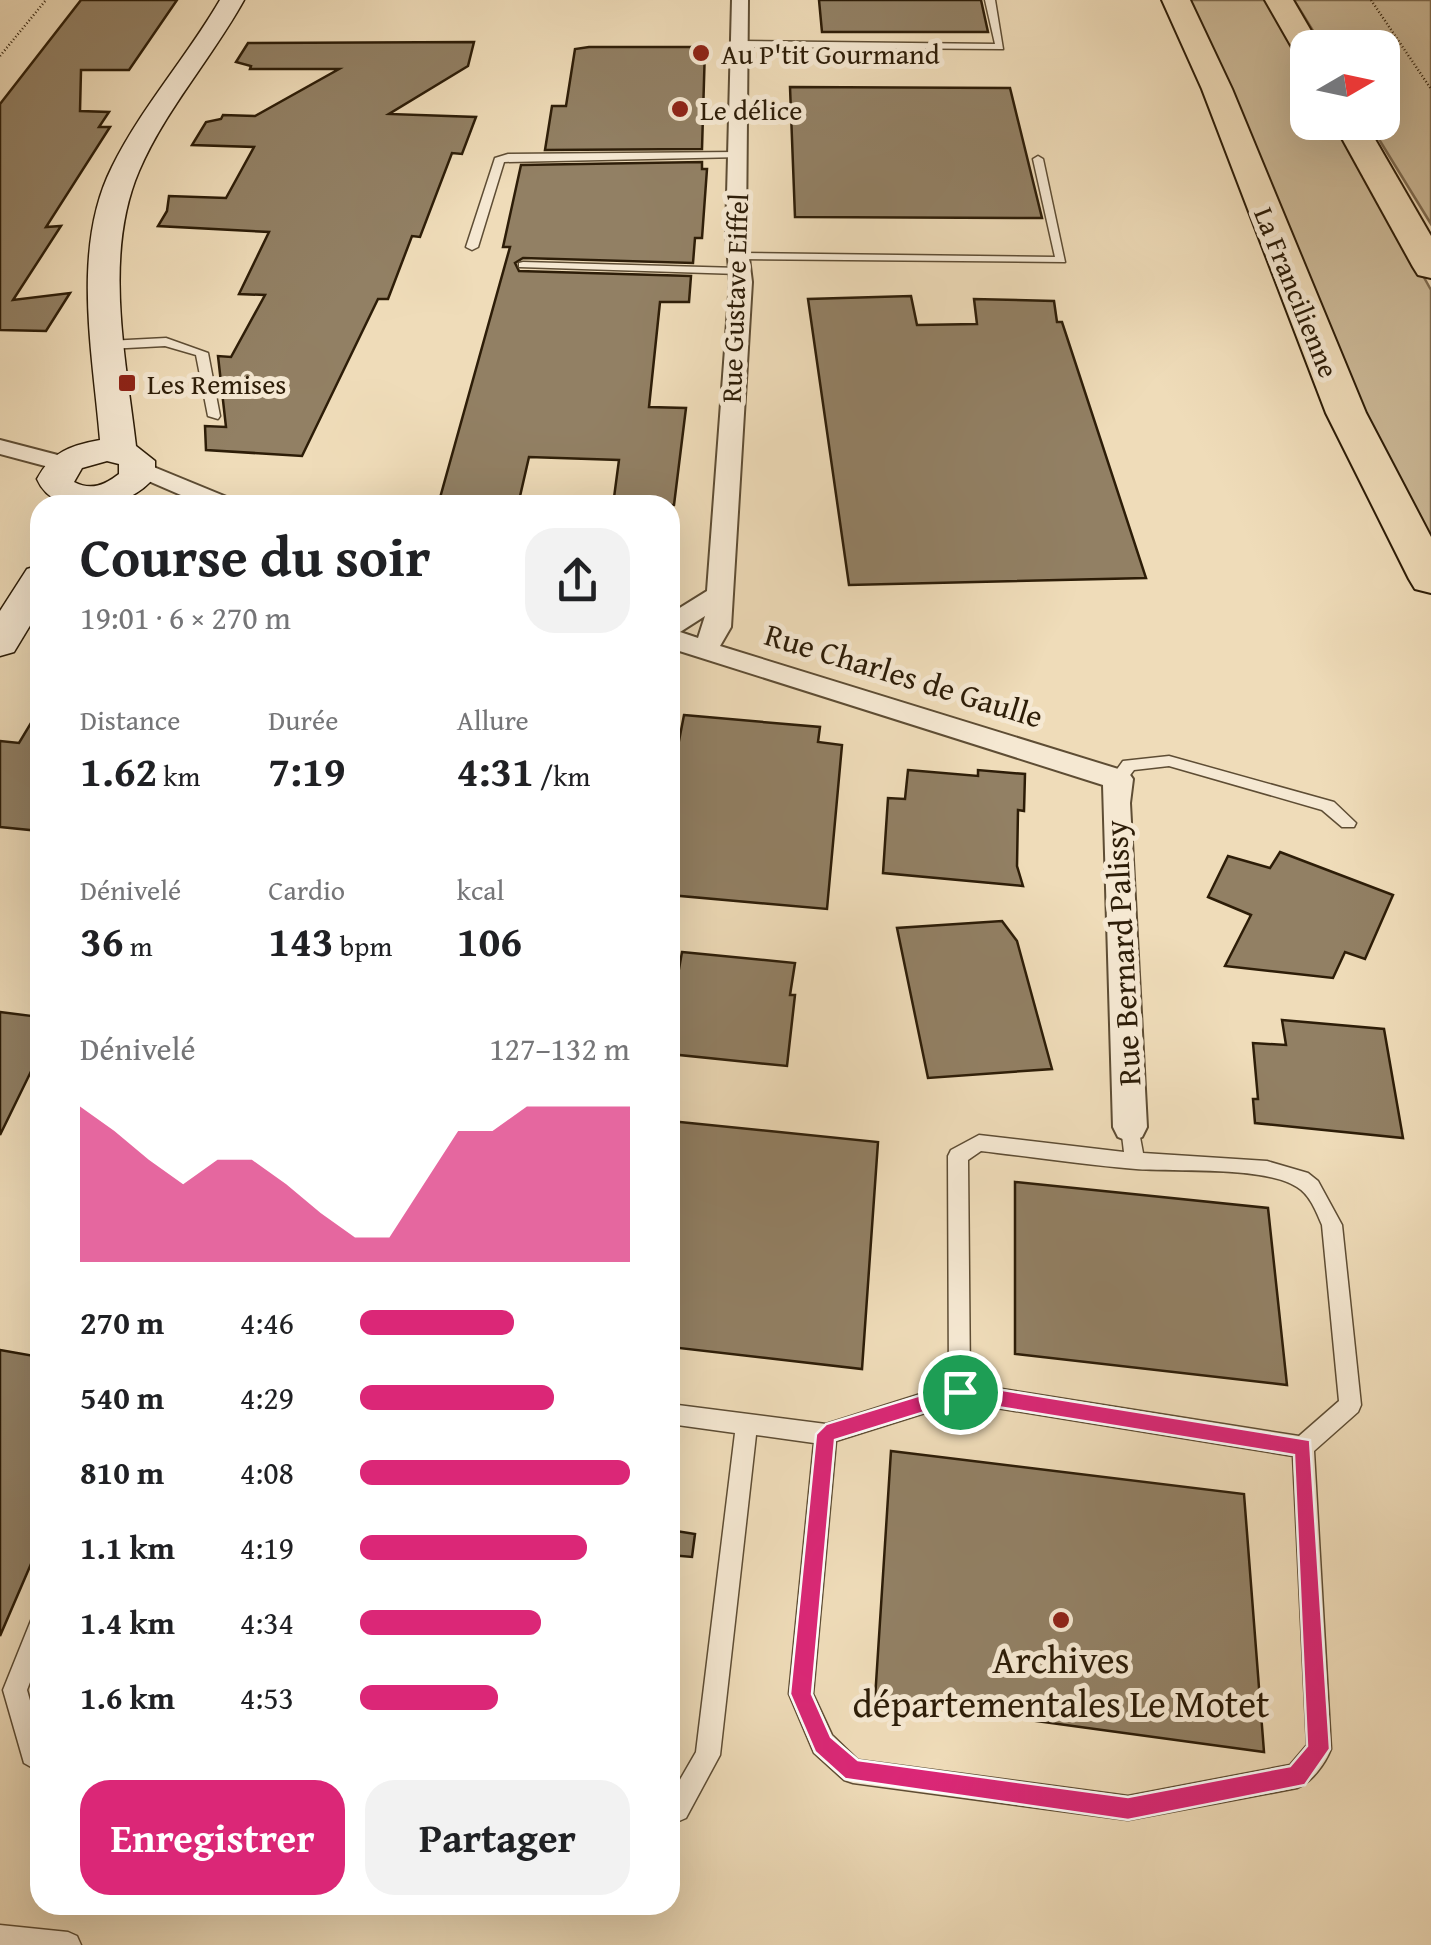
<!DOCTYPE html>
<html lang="fr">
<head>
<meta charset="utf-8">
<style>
  :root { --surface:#fff; --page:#f2f2f2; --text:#202124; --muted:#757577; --accent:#db2777 }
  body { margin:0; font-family:"Gentium Book Plus",serif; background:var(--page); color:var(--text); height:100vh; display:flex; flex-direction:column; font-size:38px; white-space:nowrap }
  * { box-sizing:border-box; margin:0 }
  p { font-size:32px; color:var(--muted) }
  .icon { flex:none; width:55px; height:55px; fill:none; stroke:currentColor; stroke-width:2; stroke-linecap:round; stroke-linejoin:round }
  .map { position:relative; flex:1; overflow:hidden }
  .side { position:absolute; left:30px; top:495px; width:650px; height:1420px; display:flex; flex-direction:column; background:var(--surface); border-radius:30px; box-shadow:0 10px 40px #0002 }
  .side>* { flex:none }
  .needle { width:65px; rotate:81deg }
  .controls { position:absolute; left:1290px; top:30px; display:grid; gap:20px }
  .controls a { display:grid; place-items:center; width:110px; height:110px; border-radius:20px; background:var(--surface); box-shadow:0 10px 40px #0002; font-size:50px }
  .pin { position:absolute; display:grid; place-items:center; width:85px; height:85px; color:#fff; margin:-42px; border:5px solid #fff; border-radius:50%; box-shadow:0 2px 10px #0007 }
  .round { display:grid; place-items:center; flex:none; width:105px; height:105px; border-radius:30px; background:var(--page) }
  .headline { display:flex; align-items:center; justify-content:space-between; height:170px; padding:0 50px }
  h1 { font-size:55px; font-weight:700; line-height:75px }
  .stats { display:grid; grid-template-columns:repeat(3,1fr); gap:15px; height:170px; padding:10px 50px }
  .stats div { display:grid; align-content:center }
  .stats b { font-size:42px; font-weight:700 }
  .stats small { font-size:28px; font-weight:400 }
  .stats p { font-size:28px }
  .chart { height:280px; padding:20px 50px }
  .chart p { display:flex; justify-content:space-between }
  .chart svg { width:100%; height:180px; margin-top:10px; fill:var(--accent); opacity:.7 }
  .button { display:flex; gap:20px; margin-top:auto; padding:20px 50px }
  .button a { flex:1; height:115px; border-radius:30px; background:var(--accent); color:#fff; font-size:40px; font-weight:700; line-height:115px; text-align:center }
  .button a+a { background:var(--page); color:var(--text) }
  ul { padding:0 50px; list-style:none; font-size:32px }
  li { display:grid; grid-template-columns:160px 120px 1fr; align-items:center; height:75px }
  li i { height:25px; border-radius:12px; background:var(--accent) }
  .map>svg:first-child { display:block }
  .green { fill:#cebc9b; stroke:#7e6c52; stroke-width:2.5 }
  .building { fill:#928064; stroke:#2d1d08; stroke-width:2.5 }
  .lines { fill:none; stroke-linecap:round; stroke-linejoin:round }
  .lane-casing { stroke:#5e4d34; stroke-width:3 }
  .street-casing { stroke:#5e4d34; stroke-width:4 }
  .secondary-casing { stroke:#2d1d08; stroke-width:3 }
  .highway-casing { stroke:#2d1d08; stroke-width:4 }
  .path { stroke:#2d1d08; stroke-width:2.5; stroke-dasharray:1 2.5; stroke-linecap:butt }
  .lane { fill:#f5e8d2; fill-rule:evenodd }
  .street { fill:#f5e8d2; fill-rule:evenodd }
  .secondary { fill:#f5e8d2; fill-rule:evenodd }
  .highway { fill:#efdcb9; fill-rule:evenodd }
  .route { fill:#db2777; stroke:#fff; stroke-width:2.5; fill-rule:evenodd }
  .poi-dot { fill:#8f2418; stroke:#f5e8d2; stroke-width:4 }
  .labels { text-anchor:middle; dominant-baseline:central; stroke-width:10; stroke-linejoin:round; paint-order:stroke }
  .far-poi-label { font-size:28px; fill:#2d1d08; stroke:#f5e8d2; text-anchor:start }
  .far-street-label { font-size:28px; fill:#2d1d08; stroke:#f5e8d2 }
  .street-label { font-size:32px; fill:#2d1d08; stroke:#f5e8d2 }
  .near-poi-label { font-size:38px; fill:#2d1d08; stroke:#f5e8d2 }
</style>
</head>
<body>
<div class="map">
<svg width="1431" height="1945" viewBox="0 0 1431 1945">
  <rect width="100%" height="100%" fill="#efdcb9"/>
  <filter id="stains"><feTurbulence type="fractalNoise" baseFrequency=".002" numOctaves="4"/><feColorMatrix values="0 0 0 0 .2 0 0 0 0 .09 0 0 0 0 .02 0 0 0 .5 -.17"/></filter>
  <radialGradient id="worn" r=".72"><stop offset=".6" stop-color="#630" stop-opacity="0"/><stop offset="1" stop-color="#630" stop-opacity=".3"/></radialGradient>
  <!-- green -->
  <g class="green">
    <path d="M1185,0H1270L1307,68L1308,122L1338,123L1431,290V554L1355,403Z"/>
    <path d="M1294,0H1431V224L1369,123L1382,122V48L1323,47Z"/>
  </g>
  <!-- building -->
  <g class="building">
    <path d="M81,0H177L129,70H81L80,111L109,112L99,127H110L46,227L61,226L13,300L70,293L46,331L0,330V104Z"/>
    <path d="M819,0H981L988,32H822Z"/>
    <path d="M474,42L468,66L389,114L476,117L462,154L452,153L420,237L412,236L388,299H378L302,456L206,450L205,426L226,427L218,356L231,357L265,295L239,294L269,232L158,226L167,211L169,196L226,198L254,147L192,145L206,122L221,119L223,115L255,116L339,69H250L251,66L236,62L248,43Z"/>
    <path d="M589,47H705L702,149L545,150L552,106H566L575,49Z"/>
    <path d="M790,87L1010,88L1042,218L795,217Z"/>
    <path d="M702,162V169H707L702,238H695L693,263L523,258L515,263L519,271L691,276L689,302H660L649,407L686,408L674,505H613L619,460L529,457L518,505H438L510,247H503L521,165Z"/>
    <path d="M911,296L917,325L977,324L974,299L1054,301L1057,322H1062L1146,578L849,585L808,299Z"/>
    <path d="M40,708V831L0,827V741L19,743Z"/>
    <path d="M684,715L820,727L818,742L842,745L827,909L670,895L676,849L670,848V750L677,751Z"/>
    <path d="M908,770L978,776V770L1025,774L1024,811L1018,810L1017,866L1023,886L883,873L888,798L905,799Z"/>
    <path d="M1280,852L1393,895L1365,959L1345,952L1333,978L1225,966L1251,915L1208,897L1228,856L1270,868Z"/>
    <path d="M1002,921L1017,941L1052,1069L928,1078L897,928Z"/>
    <path d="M682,952L795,963L790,995H795L787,1066L670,1054V968L679,969Z"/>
    <path d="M0,1012L40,1017V1053L0,1135Z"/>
    <path d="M1282,1020L1384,1029L1403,1138L1255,1123L1253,1099H1258L1253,1043L1286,1045Z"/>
    <path d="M670,1121L878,1142L862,1369L670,1347Z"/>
    <path d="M1015,1182L1268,1208L1287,1385L1015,1354Z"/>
    <path d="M0,1350L40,1357V1543L0,1636Z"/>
    <path d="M891,1451L1244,1494L1264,1752L875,1699Z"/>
    <path d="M670,1530L695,1534L692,1557L670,1555Z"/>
  </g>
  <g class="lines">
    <!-- lane casing -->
    <g class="lane-casing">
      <g id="lane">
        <path d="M985,0H995L1003,49L741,47L736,44L741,41L995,44Z"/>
        <path d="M738,152L743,155L742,157L504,162L478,247L472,250L466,247L495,158L508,154Z"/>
        <path d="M1038,156L1043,159L1065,262L738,259L732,256L738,253L1055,257L1033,159Z"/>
        <path d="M523,262L739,268L745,271L739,274L519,267V263Z"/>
        <path d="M166,338L208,353L220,416L218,419L208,416L196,355L165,346L108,349L102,345L108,341Z"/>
        <path d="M1169,756L1334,802L1356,823L1354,827H1342L1322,810L1169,766L1134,770L1124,783L1118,785L1110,779L1123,761Z"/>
        <path d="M1130,1119L1137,1121L1143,1153L1267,1161L1308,1173L1318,1181L1342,1225L1361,1405L1358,1412L1314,1451L1331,1749C1325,1764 1312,1782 1297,1788L1128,1820L853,1783L844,1780L814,1753L789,1694L814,1443L756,1435L720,1755L686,1818L670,1825V1797L696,1752L735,1433L670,1424V1404L826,1424L949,1385L948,1156L951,1150L979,1135L1124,1152L1121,1127L1123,1121ZM981,1151C1033,1157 1084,1165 1136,1169C1176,1172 1265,1166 1297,1187C1310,1195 1316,1211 1322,1225L1339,1401L1299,1436L970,1384L968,1160ZM960,1402L1293,1456L1307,1745L1290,1765L1128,1796L858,1760L832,1735L813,1694L836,1441Z"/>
        <path d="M40,1614V1656L27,1690L40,1736V1772L24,1763L3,1690L32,1618Z"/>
        <path d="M0,1925L68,1932L77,1936L81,1945H0Z"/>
      </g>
    </g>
    <!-- street casing -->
    <g class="street-casing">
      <g id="street">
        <path d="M732,0H748L746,234L752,282L731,627L720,646L1128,772L1133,779L1130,803L1147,1127L1142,1137L1130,1142L1118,1137L1113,1127L1103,785L670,648V614L707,591L730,282L726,234ZM705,616L698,638L680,632Z"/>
        <path d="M0,440L73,459L76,464L64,471L0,454Z"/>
        <path d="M139,461L234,500L237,505H204L130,473L127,468Z"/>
      </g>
    </g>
    <!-- secondary casing -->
    <g class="secondary-casing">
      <g id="secondary">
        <path d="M220,0H244C212,58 165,110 139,171C103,255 126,359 136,446L155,461V476C131,510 56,523 37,479C51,452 72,445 100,440C93,354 71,248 112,167C141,108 187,57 220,0ZM107,461L119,464V474C105,485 91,491 74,482L82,468Z"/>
        <path d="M40,565V609L14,652L0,656V611L27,569Z"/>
      </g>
    </g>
    <!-- highway casing -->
    <g class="highway-casing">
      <g id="highway">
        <path d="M1162,0H1190L1232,89L1366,413L1431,537V593L1415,589L1409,579L1326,413L1202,89Z"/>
        <path d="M1265,0H1293L1321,48H1308V59L1297,56Z"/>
        <path d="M1333,122H1365L1431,236V278L1418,275L1413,267Z"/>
      </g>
    </g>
    <!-- path -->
    <g class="path">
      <path d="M1371,0L1431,89"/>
      <path d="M0,56L46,0"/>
    </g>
    <!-- lane -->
    <use href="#lane" class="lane"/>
    <!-- street -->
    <use href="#street" class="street"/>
    <!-- secondary -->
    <use href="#secondary" class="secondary"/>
    <!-- highway -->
    <use href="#highway" class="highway"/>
  </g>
  <!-- route -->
  <path class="route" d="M960,1383L1310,1440L1330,1749L1305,1785L1128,1820L845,1779L815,1752L790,1694L816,1434L826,1424ZM960,1401L1294,1455L1307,1746L1290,1766L1128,1797L858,1760L831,1737L812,1694L835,1440Z"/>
  <!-- markers -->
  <g class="poi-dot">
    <circle cx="701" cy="53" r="10"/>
    <circle cx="680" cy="109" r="10"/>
    <rect x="117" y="373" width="20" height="20" rx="5"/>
    <circle cx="1061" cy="1620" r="10"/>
  </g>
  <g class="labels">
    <!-- far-poi labels -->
    <g class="far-poi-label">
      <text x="721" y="53">Au P'tit Gourmand</text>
      <text x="700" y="109">Le délice</text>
      <text x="147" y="383">Les Remises</text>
    </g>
    <!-- far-street labels -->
    <g class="far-street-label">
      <text transform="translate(1297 292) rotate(68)">La Francilienne</text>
      <text transform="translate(734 298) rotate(-88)">Rue Gustave Eiffel</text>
    </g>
    <!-- street labels -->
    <g class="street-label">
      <text transform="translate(904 675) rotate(17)">Rue Charles de Gaulle</text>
      <text transform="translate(1122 953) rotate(-93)">Rue Bernard Palissy</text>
    </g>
    <!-- near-poi labels -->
    <g class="near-poi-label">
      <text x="1061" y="1659">Archives<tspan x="1061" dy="44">départementales Le Motet</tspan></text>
    </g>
  </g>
  <rect width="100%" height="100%" filter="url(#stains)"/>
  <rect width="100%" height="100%" fill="url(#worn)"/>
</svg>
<div class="controls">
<a><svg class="needle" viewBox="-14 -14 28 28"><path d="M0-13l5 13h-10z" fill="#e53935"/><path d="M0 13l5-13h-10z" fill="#757577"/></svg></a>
</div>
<div class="pin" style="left:960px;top:1392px;background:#1e9e55"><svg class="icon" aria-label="arrive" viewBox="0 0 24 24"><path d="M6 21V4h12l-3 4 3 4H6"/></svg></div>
<section class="side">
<div class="headline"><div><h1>Course du soir</h1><p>19:01 · 6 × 270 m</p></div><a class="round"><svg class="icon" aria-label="share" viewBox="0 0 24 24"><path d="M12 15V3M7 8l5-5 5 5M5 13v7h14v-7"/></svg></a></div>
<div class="stats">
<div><p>Distance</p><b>1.62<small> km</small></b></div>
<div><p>Durée</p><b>7:19</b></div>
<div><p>Allure</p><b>4:31<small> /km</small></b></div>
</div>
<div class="stats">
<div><p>Dénivelé</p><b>36<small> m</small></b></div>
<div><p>Cardio</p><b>143<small> bpm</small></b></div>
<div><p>kcal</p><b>106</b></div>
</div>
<div class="chart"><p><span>Dénivelé</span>127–132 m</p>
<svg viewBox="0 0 160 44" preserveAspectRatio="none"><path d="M0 44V6L10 12L20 19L30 25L40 19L50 19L60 25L70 32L80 38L90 38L100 25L110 12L120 12L130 6L140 6L150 6L160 6V44z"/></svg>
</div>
<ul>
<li><b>270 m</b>4:46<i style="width:57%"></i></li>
<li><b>540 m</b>4:29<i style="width:72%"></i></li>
<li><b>810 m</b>4:08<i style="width:100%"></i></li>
<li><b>1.1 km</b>4:19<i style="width:84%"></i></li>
<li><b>1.4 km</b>4:34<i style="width:67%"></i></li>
<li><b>1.6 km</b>4:53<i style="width:51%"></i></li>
</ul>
<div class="button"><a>Enregistrer</a><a>Partager</a></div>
</section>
</div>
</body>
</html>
